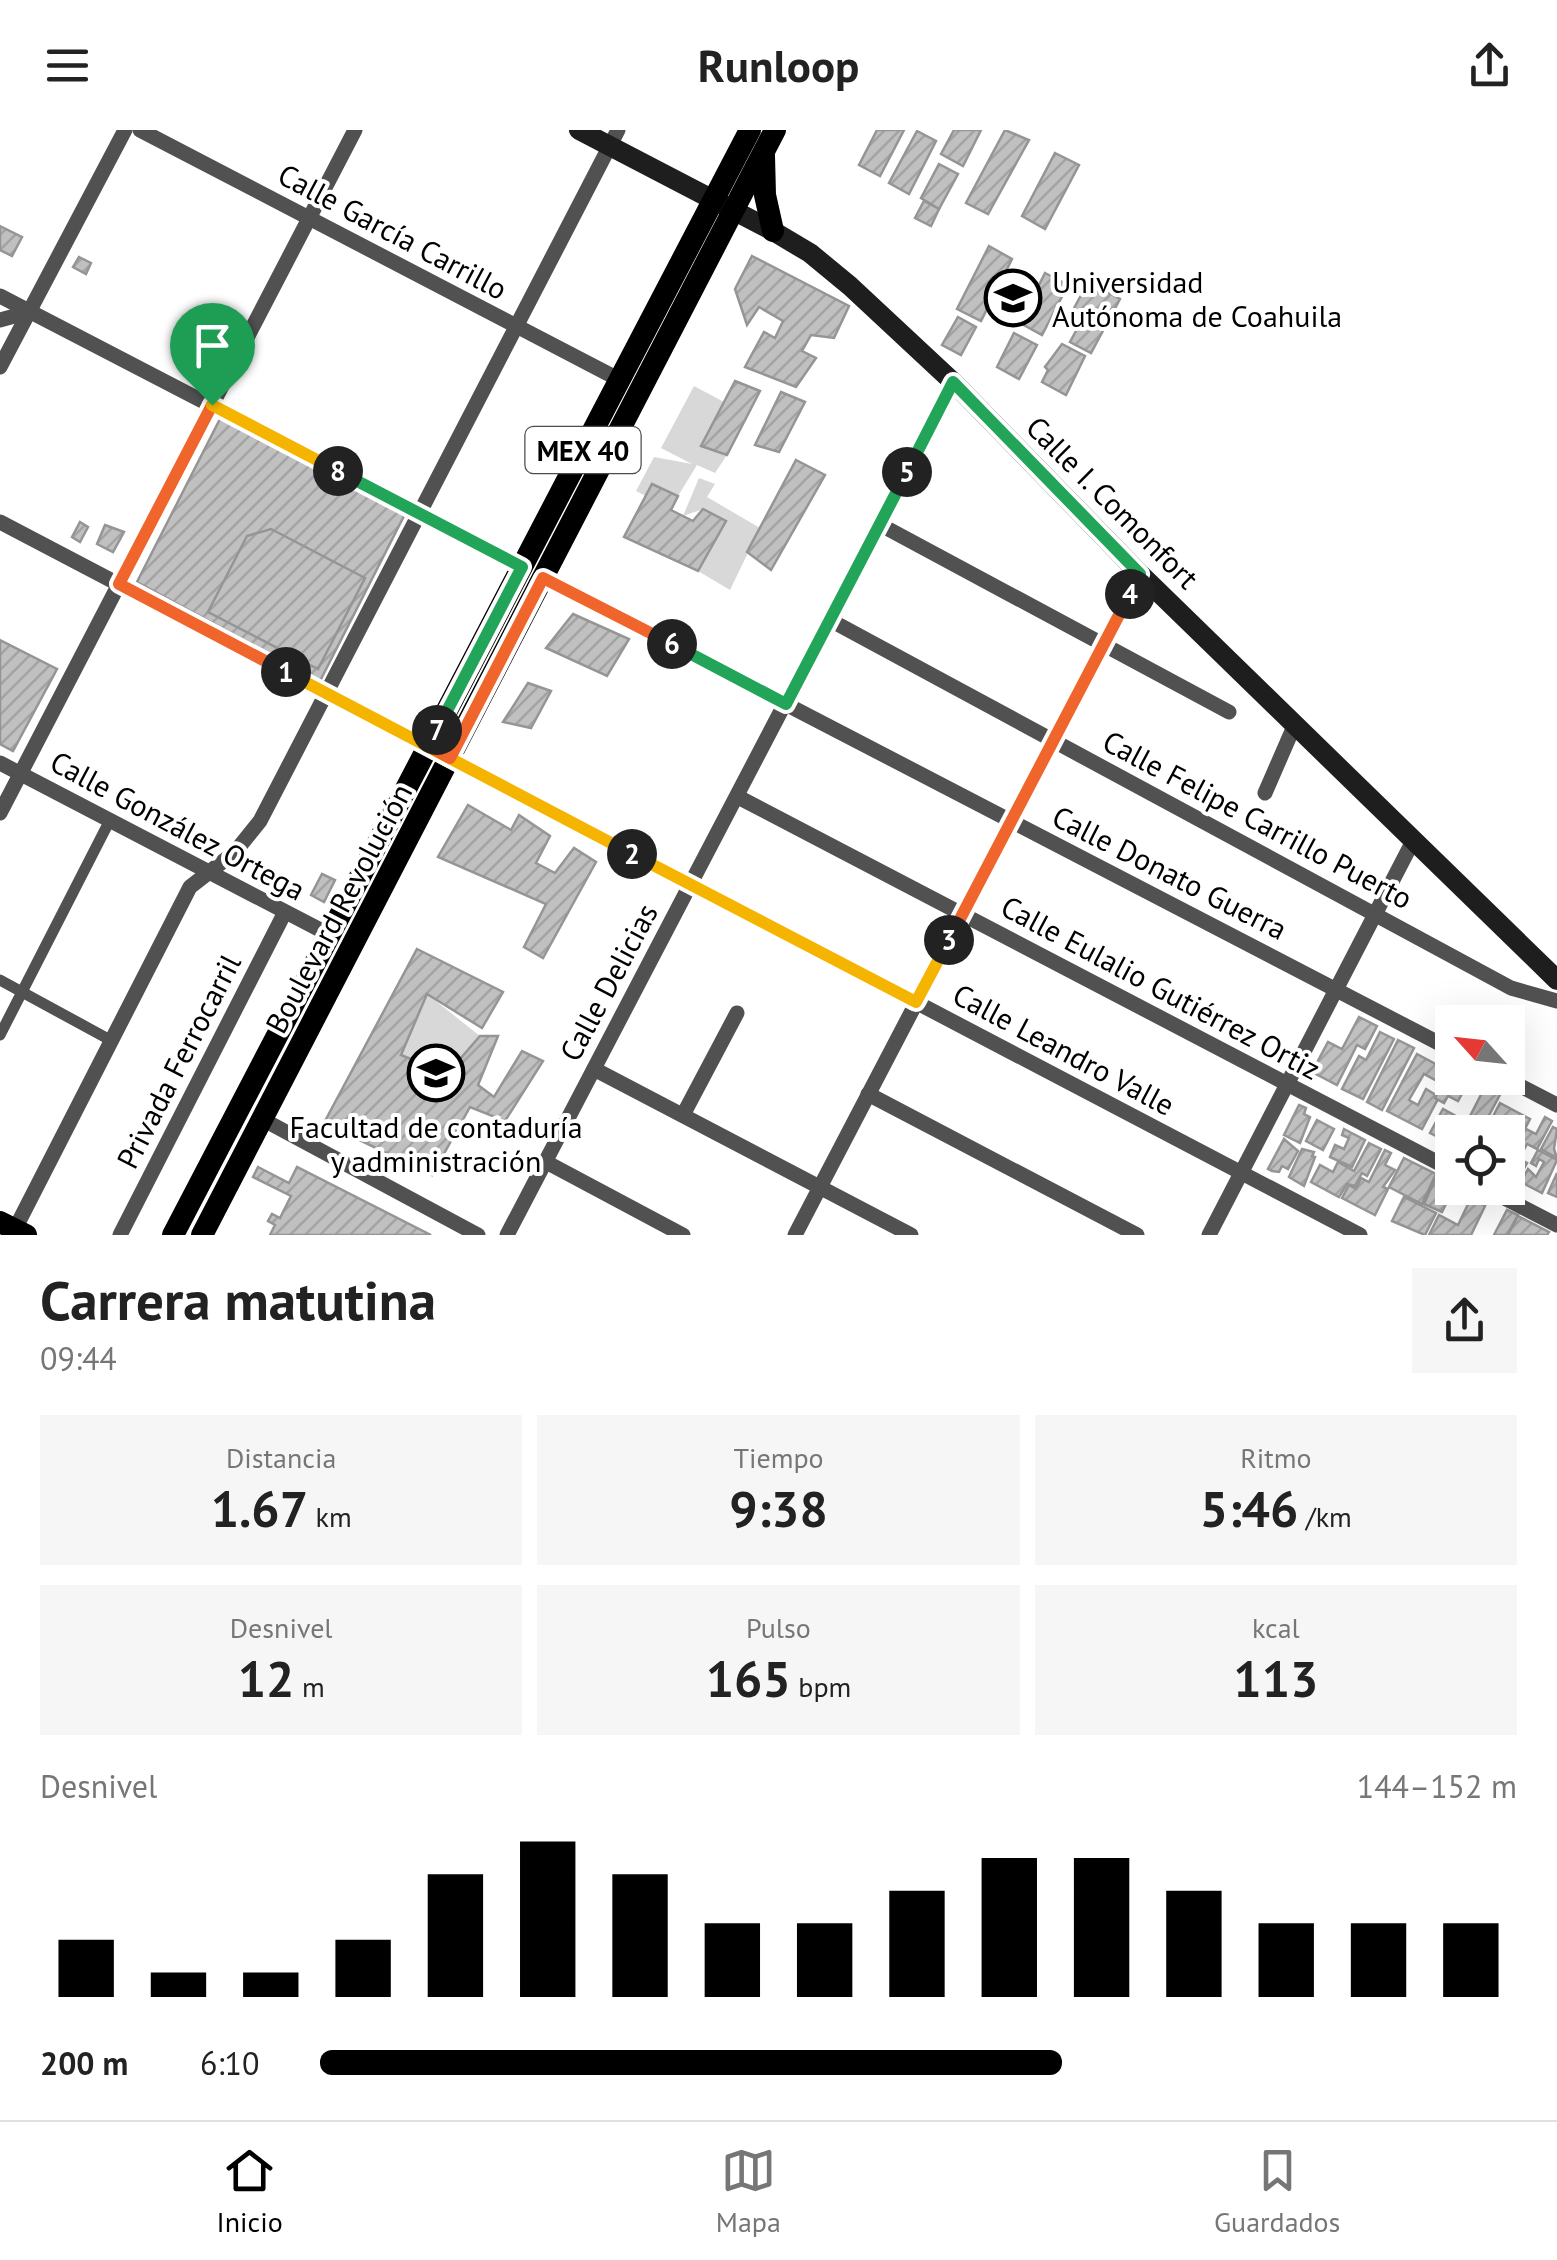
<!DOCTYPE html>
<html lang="es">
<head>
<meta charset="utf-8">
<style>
  :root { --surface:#fff; --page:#f6f6f6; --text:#222; --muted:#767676; --line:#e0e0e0; --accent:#000 }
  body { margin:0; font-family:"PT Sans",sans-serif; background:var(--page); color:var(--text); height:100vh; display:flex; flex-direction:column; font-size:38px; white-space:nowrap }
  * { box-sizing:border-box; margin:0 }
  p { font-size:32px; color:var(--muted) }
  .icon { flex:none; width:55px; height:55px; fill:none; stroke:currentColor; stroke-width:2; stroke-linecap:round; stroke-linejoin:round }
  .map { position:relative; height:1105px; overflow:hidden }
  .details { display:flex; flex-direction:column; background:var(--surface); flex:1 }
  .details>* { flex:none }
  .needle { width:65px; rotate:297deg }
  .tools { position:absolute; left:1435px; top:875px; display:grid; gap:20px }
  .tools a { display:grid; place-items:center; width:90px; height:90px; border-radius:0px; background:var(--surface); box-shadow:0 10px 40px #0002; font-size:50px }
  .pin { position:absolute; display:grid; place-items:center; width:85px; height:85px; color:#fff; margin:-102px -42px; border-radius:50% 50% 50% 0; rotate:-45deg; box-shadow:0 0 10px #0007 }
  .pin .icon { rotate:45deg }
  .km { position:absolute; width:50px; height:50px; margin:-25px; border-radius:50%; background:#222; color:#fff; font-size:28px; line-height:50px; text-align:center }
  .round { display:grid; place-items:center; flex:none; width:105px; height:105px; border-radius:0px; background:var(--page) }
  .head { display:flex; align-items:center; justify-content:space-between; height:170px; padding:0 40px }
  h1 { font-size:55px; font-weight:600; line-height:75px }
  .figures { display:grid; grid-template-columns:repeat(3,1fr); gap:15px; height:170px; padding:10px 40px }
  .figures div { display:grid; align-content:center; border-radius:0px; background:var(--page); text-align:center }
  .figures b { font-size:50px; font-weight:600 }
  .figures small { font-size:28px; font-weight:400 }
  .figures p { font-size:28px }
  .chart { height:280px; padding:20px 40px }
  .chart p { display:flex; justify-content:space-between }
  .chart svg { width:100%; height:180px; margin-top:10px; stroke:var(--accent); stroke-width:6 }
  ul { padding:0 40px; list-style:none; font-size:32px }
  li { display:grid; grid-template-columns:160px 120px 1fr; align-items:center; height:75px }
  li i { height:25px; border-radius:12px; background:var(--accent) }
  header { display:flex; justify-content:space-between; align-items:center; height:130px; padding:0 40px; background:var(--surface); font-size:45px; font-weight:600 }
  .dock { display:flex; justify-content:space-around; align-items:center; height:140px; border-top:2px solid var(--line); background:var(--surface); font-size:28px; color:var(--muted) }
  .dock a { display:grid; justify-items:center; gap:5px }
  .dock .current { color:var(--accent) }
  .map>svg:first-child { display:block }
  .park { fill:#d8d8d8 }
  .building { fill:url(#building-hatch); stroke:#959595; stroke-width:2.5 }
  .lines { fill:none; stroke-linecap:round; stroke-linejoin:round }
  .pedestrian { stroke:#515151; stroke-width:11 }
  .minor { stroke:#515151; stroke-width:15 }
  .secondary { stroke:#1e1e1e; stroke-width:20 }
  .primary { stroke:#000; stroke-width:22 }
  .split-1-casing { stroke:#fff; stroke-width:20 }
  .split-2-casing { stroke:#fff; stroke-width:20 }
  .split-3-casing { stroke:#fff; stroke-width:20 }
  .split-4-casing { stroke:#fff; stroke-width:20 }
  .split-5-casing { stroke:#fff; stroke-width:20 }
  .split-6-casing { stroke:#fff; stroke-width:20 }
  .split-7-casing { stroke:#fff; stroke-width:20 }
  .split-8-casing { stroke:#fff; stroke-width:20 }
  .split-9-casing { stroke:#fff; stroke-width:20 }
  .split-1 { stroke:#f0652b; stroke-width:12 }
  .split-2 { stroke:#f5b400; stroke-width:12 }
  .split-3 { stroke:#f5b400; stroke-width:12 }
  .split-4 { stroke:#f0652b; stroke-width:12 }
  .split-5 { stroke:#22a559; stroke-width:12 }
  .split-6 { stroke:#22a559; stroke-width:12 }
  .split-7 { stroke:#f0652b; stroke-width:12 }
  .split-8 { stroke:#22a559; stroke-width:12 }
  .split-9 { stroke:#f5b400; stroke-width:12 }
  .labels { text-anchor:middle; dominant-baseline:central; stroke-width:8; stroke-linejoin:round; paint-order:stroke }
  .shield { fill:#fff; stroke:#4c4c4c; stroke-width:2.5 }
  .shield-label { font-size:28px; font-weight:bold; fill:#000 }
  .street-label { font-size:30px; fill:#000; stroke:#fff }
  .poi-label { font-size:30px; fill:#000; stroke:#fff; text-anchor:start }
</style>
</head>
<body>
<header><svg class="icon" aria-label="menu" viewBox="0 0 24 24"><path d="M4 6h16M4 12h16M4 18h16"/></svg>Runloop<svg class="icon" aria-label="share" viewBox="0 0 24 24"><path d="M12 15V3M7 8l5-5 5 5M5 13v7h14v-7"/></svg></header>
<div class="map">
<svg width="1557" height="1105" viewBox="0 0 1557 1105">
  <defs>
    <pattern id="building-hatch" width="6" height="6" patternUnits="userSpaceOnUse" patternTransform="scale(2.5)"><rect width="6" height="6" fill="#c0c0c0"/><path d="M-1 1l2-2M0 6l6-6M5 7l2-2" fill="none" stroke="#a3a3a3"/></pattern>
  </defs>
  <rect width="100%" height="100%" fill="#fff"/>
  <!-- park -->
  <g class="park">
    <path d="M694,256L724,272L702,316L727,325L715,343L697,335L678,366L653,354L646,366L636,361L654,327L692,334L661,318Z"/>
    <path d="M699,348L715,354L707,367L760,398L730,460L698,441L726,391L703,379L683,386Z"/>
    <path d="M427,864L480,906L447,944L401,925Z"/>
  </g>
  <!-- building -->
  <g class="building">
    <path d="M877,0H904L880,46L859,35Z"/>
    <path d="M954,0H981L963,36L941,24Z"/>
    <path d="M1005,0L1029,10L988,84L966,73Z"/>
    <path d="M917,1L936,11L909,64L889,53Z"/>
    <path d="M1055,23L1079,35L1045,99L1022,86Z"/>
    <path d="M939,34L958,44L939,79L921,68Z"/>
    <path d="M924,71L939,79L931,96L915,88Z"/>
    <path d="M0,96L22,107L12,126L0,120Z"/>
    <path d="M989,116L1012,129L981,191L957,179Z"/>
    <path d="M752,126L849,176L834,208L811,205L802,221L816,228L796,257L745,237L764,202L775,208L783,191L759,177L747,195L735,159Z"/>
    <path d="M79,127L91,133L86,144L73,137Z"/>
    <path d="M1045,143L1068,155L1042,205L1020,193Z"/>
    <path d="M1088,152L1120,169L1091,223L1070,212L1082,190L1071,184Z"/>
    <path d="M958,187L976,197L961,225L942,215Z"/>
    <path d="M1014,203L1037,215L1019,249L997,237Z"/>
    <path d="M1062,214L1085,226L1066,265L1042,252L1048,240L1045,237Z"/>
    <path d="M735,251L760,261L727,325L701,316Z"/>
    <path d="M781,262L805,272L779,322L755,315Z"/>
    <path d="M222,285L406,382L320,551L137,452Z"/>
    <path d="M796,330L825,345L771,440L747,422Z"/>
    <path d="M652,354L678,366L671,380L693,391L703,379L726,391L698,441L624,407Z"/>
    <path d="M80,392L88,397L80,412L72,407Z"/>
    <path d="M105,395L124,402L113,422L97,414Z"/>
    <path d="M271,399L365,448L318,539L208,482L247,406Z"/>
    <path d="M573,484L629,509L607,546L546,518Z"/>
    <path d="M0,510L57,539L13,621L0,614Z"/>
    <path d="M528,553L551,561L531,598L503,592Z"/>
    <path d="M468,675L511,700L519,685L550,706L536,733L555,743L574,718L596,732L543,828L524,817L546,774L438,727Z"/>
    <path d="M322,744L335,750L324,772L311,765Z"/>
    <path d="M417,819L503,862L482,898L427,864L401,925L447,944L480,906H498L478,955L494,967L522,921L543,931L505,991L470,977L432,1045L324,993Z"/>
    <path d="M1359,887L1377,896L1365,919L1357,915L1337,955L1312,942L1328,912L1342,919Z"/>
    <path d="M1380,902L1394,909L1363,969L1342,959L1359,926L1366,930Z"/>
    <path d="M1398,910L1414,918L1382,980L1367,972Z"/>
    <path d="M1417,924L1443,938L1437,951L1424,944L1409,970L1418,975L1426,959L1439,967L1422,999L1387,981Z"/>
    <path d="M1451,938L1452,948L1470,949L1458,971L1448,966L1444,973L1435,968Z"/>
    <path d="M1487,953L1502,961L1480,1002H1452V1014L1430,1003L1443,979L1467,992Z"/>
    <path d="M1500,973L1530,989L1508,1032V1002H1485Z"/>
    <path d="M1299,975L1306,978L1304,984L1310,987L1300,1013L1284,1005Z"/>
    <path d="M1545,987L1552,991L1537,1019L1527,1014L1519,1029L1527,1033L1518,1049L1508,1044V1033L1526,999L1536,1004Z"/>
    <path d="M1317,990L1334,999L1323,1020L1306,1011Z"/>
    <path d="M1553,997L1557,999L1554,1019L1557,1028L1541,1019Z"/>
    <path d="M1344,999L1365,1010L1352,1037L1330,1027L1335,1015L1344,1019L1349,1008L1342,1005Z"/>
    <path d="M1284,1009L1298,1021L1288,1039L1282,1036L1279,1042L1272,1041L1268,1039Z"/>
    <path d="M1369,1013L1381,1019L1367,1046L1362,1043L1355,1056L1347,1054L1339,1067L1311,1052L1320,1035L1333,1042L1338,1032L1354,1041Z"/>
    <path d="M1302,1019L1314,1022L1312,1026L1315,1027L1304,1056L1289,1047Z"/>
    <path d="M1385,1020L1391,1023L1385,1035L1395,1040L1383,1057L1388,1059L1375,1085L1342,1068L1349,1055L1356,1059L1361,1048L1369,1052Z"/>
    <path d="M1538,1020L1557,1030L1542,1063L1521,1052L1528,1039L1536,1047L1544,1032L1539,1029L1536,1036L1531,1033Z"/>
    <path d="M1404,1028L1436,1044L1422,1074L1389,1057Z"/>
    <path d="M258,1037L289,1053L297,1037L431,1105H270L275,1095L268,1091L272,1084L280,1088L291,1066L253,1047Z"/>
    <path d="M1557,1043V1067L1548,1063Z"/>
    <path d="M1436,1047L1448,1053L1444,1061L1450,1064L1453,1058L1466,1061L1460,1073L1449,1068L1442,1082L1424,1074Z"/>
    <path d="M1404,1067L1436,1083L1425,1105L1392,1091Z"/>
    <path d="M1471,1068L1485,1076L1471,1105H1429L1439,1085L1458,1095Z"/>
    <path d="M1507,1080L1518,1085L1507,1105H1494Z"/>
    <path d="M1518,1086L1549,1102L1547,1105H1508Z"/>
  </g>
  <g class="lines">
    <!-- pedestrian -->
    <g class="pedestrian">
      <path d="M0,850L112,911"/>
      <path d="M0,905L110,690"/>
    </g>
    <!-- minor -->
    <g class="minor">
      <path d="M140,0L620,250"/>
      <path d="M0,166L522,437"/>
      <path d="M0,190L29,182"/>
      <path d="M0,237L125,0"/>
      <path d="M0,392L1360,1105"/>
      <path d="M879,394L1229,582"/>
      <path d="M543,448L1452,920"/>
      <path d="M830,490L1511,858L1557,871"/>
      <path d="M0,633L330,805"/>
      <path d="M1265,663L1295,594"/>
      <path d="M738,667L1452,1040"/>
      <path d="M0,683L355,0"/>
      <path d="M594,939L911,1105"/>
      <path d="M1505,948L1557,975"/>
      <path d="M868,964L1137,1105"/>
      <path d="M683,985L737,883"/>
      <path d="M262,989L478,1105"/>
      <path d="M546,1032L683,1105"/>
      <path d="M1485,1058L1557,1095"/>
      <path d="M12,1105L190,757L235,722L260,691L618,0"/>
      <path d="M120,1105L285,782"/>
      <path d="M507,1105L953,252"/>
      <path d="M795,1105L1140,444"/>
      <path d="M1209,1105L1413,711"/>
    </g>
    <!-- secondary -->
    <path class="secondary" d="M579,0L773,101L810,123L850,156L953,252L1140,444L1557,850"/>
    <!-- primary -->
    <g class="primary">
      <path d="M764,26L765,65L773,101"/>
      <path d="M0,1092L26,1105"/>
      <path d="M173,1105L750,0"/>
      <path d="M202,1105L775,0"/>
    </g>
  </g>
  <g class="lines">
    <!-- split-1 casing -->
    <g class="split-1-casing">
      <path id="split-1" d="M212,275L119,454L286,542"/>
    </g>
    <!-- split-2 casing -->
    <g class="split-2-casing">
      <path id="split-2" d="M286,542L632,724"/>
    </g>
    <!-- split-3 casing -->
    <g class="split-3-casing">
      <path id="split-3" d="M632,724L916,872L949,810"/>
    </g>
    <!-- split-4 casing -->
    <g class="split-4-casing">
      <path id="split-4" d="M949,810L1130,464"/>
    </g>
    <!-- split-5 casing -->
    <g class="split-5-casing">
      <path id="split-5" d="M907,342L953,252L1140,444L1130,464"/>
    </g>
    <!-- split-6 casing -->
    <g class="split-6-casing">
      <path id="split-6" d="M672,514L786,574L907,342"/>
    </g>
    <!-- split-7 casing -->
    <g class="split-7-casing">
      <path id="split-7" d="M437,600L428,616L450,628L543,448L672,514"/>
    </g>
    <!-- split-8 casing -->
    <g class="split-8-casing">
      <path id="split-8" d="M338,341L522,437L437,600"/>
    </g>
    <!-- split-9 casing -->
    <g class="split-9-casing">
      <path id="split-9" d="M212,275L338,341"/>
    </g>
    <!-- split-1 -->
    <use href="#split-1" class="split-1"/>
    <!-- split-2 -->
    <use href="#split-2" class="split-2"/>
    <!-- split-3 -->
    <use href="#split-3" class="split-3"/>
    <!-- split-4 -->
    <use href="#split-4" class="split-4"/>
    <!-- split-5 -->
    <use href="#split-5" class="split-5"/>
    <!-- split-6 -->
    <use href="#split-6" class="split-6"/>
    <!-- split-7 -->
    <use href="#split-7" class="split-7"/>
    <!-- split-8 -->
    <use href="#split-8" class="split-8"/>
    <!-- split-9 -->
    <use href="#split-9" class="split-9"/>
  </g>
  <!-- icons -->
  <defs>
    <g id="university-ring" transform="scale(2.875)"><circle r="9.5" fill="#fff" stroke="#000" stroke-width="1.5"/><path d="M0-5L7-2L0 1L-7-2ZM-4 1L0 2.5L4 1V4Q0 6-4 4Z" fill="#000"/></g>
  </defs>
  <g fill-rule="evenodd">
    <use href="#university-ring" x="1013" y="168"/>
    <use href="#university-ring" x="436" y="943"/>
  </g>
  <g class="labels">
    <!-- shield labels -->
    <rect class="shield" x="525.5" y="297" width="115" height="46" rx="8"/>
    <g class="shield-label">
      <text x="583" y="320">MEX 40</text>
    </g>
    <!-- street labels -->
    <g class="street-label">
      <text transform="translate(393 101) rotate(28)">Calle García Carrillo</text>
      <text transform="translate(1113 372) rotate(45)">Calle I. Comonfort</text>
      <text transform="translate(1258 689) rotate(28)">Calle Felipe Carrillo Puerto</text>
      <text transform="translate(178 695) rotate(28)">Calle González Ortega</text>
      <text transform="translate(1170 742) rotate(27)">Calle Donato Guerra</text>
      <text transform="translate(338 778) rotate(-62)">Boulevard Revolución</text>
      <text transform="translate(608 852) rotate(-62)">Calle Delicias</text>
      <text transform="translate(1161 857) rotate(28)">Calle Eulalio Gutiérrez Ortiz</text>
      <text transform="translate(1064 919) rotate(28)">Calle Leandro Valle</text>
      <text transform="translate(178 931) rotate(-63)">Privada Ferrocarril</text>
    </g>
    <!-- poi labels -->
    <g class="poi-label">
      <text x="1052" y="151">Universidad<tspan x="1052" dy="34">Autónoma de Coahuila</tspan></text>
      <text x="436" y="996" text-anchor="middle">Facultad de contaduría<tspan x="436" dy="34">y administración</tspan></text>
    </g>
  </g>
</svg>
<div class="tools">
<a><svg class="needle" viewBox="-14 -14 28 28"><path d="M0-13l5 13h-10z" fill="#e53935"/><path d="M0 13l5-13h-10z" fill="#767676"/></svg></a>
<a><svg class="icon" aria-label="locate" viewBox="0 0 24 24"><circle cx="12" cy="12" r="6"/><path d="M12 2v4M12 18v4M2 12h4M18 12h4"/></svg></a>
</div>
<div class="pin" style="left:212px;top:275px;background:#1e9e55"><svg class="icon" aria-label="arrive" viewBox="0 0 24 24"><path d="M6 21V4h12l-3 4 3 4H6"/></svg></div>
<b class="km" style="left:286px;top:542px">1</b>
<b class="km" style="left:632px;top:724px">2</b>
<b class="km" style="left:949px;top:810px">3</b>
<b class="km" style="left:1130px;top:464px">4</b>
<b class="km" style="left:907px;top:342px">5</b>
<b class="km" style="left:672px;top:514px">6</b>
<b class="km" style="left:437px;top:600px">7</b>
<b class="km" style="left:338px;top:341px">8</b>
</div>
<section class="details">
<div class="head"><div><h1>Carrera matutina</h1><p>09:44</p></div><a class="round"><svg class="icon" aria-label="share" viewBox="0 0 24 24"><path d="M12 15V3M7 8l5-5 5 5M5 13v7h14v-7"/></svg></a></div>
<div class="figures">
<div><p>Distancia</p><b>1.67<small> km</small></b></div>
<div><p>Tiempo</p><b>9:38</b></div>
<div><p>Ritmo</p><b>5:46<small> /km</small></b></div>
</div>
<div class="figures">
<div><p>Desnivel</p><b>12<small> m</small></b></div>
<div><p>Pulso</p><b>165<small> bpm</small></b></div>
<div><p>kcal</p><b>113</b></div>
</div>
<div class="chart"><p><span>Desnivel</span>144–152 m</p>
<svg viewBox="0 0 160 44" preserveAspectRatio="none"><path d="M5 44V30M15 44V38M25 44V38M35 44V30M45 44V14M55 44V6M65 44V14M75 44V26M85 44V26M95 44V18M105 44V10M115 44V10M125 44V18M135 44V26M145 44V26M155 44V26"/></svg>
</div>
<ul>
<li><b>200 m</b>6:10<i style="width:62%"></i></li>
</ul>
</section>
<nav class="dock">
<a class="current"><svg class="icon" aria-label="home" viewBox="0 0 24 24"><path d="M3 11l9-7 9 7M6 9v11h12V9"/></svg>Inicio</a>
<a><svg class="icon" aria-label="map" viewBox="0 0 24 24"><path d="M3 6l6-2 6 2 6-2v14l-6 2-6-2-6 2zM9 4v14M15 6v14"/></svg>Mapa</a>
<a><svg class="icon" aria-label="saved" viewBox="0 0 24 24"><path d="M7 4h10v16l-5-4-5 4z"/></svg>Guardados</a>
</nav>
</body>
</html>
